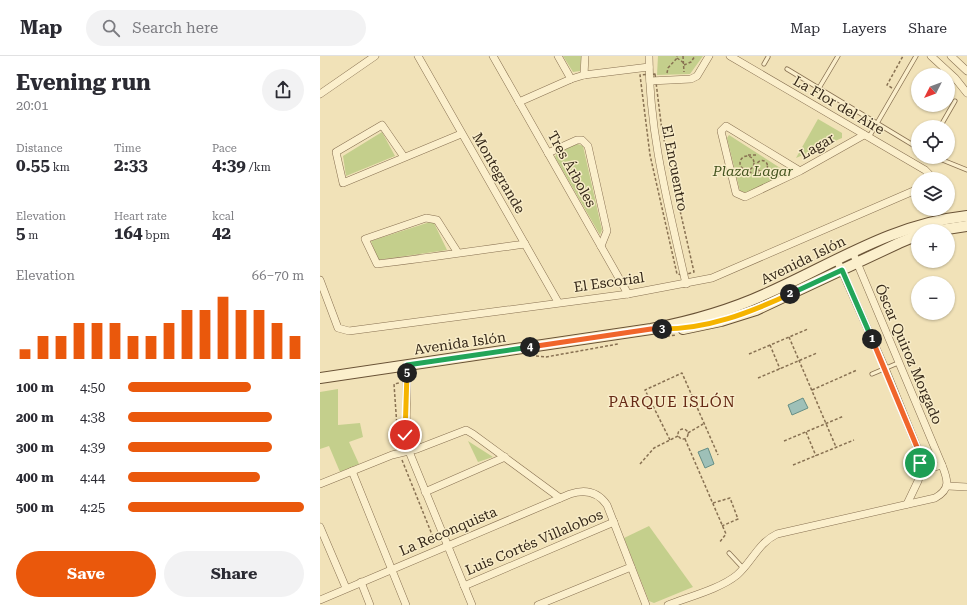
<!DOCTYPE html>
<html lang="en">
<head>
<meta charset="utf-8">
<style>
  :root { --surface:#fff; --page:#f2f2f3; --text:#2b2b33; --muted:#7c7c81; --line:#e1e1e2; --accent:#ea580c }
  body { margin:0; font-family:"Roboto Serif",serif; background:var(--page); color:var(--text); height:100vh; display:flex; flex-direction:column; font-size:15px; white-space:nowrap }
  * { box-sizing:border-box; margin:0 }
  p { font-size:13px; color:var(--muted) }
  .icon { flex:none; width:22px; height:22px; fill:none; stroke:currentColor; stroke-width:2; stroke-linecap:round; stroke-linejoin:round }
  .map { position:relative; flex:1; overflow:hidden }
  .drawer { display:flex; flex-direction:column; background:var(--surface); width:320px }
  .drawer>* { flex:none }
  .needle { width:26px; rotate:228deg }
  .controls { position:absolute; left:591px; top:12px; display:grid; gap:8px }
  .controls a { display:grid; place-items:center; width:44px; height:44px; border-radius:50%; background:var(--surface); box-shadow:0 1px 3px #0004; font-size:20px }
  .pin { position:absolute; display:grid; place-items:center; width:34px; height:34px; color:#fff; margin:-17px; border:2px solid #fff; border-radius:50%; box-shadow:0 1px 4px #0007 }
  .km { position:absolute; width:20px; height:20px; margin:-10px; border-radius:50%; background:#222; color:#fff; font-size:11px; line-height:20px; text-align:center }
  .round { display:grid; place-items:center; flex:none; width:42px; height:42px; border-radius:21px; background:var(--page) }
  .summary { display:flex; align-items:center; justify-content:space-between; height:68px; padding:0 16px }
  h1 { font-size:22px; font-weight:700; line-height:30px }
  .figures { display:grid; grid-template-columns:repeat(3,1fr); gap:6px; height:68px; padding:4px 16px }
  .figures div { display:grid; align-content:center }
  .figures b { font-size:17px; font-weight:700 }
  .figures small { font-size:11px; font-weight:400 }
  .figures p { font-size:11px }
  .chart { height:112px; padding:8px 16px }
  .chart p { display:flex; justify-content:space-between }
  .chart svg { width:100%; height:72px; margin-top:4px; stroke:var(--accent); stroke-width:6 }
  .button { display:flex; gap:8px; margin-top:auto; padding:8px 16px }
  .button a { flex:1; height:46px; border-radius:24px; background:var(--accent); color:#fff; font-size:16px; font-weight:700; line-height:46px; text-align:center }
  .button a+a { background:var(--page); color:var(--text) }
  ul { padding:0 16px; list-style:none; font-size:13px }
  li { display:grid; grid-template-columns:64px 48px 1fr; align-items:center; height:30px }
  li i { height:10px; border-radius:5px; background:var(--accent) }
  header { display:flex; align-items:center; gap:24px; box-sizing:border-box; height:56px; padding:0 20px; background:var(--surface); border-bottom:1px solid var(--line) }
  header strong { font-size:19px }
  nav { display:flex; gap:22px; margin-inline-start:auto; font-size:14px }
  .search { width:280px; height:36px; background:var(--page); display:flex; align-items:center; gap:10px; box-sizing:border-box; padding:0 14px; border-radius:22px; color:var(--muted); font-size:15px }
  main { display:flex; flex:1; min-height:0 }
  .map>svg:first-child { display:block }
  .green { fill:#c4cf8c }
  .water { fill:#9ec0b8; stroke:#658e85 }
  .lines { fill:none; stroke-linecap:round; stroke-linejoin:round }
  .service-casing { stroke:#887152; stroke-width:5 }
  .minor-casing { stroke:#887152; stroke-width:8 }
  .secondary-casing { stroke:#695236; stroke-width:12 }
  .path { stroke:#887152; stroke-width:1.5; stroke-dasharray:3 2; stroke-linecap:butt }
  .service { stroke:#fbefcc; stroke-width:3.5 }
  .minor { stroke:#fbefcc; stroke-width:7 }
  .secondary { stroke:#fbefcc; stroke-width:10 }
  .split-1-casing { stroke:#fff; stroke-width:8 }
  .split-2-casing { stroke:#fff; stroke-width:8 }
  .split-3-casing { stroke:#fff; stroke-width:8 }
  .split-4-casing { stroke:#fff; stroke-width:8 }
  .split-5-casing { stroke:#fff; stroke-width:8 }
  .split-6-casing { stroke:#fff; stroke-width:8 }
  .split-1 { stroke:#f0652b; stroke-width:5 }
  .split-2 { stroke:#22a559; stroke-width:5 }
  .split-3 { stroke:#f5b400; stroke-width:5 }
  .split-4 { stroke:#f0652b; stroke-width:5 }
  .split-5 { stroke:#22a559; stroke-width:5 }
  .split-6 { stroke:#f5b400; stroke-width:5 }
  .labels { text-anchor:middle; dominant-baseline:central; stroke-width:3; stroke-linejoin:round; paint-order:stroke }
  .street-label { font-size:14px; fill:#352819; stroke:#f8ecc8 }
  .park-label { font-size:14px; font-style:italic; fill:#43531e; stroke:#f8ecc8 }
  .neighbourhood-label { font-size:15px; letter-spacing:1px; fill:#652915; stroke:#f8ecc8 }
</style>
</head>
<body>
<header>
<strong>Map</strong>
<div class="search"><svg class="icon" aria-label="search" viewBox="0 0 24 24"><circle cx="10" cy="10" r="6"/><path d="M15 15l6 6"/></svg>Search here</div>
<nav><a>Map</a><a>Layers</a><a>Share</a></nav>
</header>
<main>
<section class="drawer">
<div class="summary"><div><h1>Evening run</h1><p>20:01</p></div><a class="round"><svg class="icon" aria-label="share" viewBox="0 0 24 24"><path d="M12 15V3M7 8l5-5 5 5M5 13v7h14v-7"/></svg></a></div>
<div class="figures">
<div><p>Distance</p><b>0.55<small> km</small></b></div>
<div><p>Time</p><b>2:33</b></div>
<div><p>Pace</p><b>4:39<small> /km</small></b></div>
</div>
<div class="figures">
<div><p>Elevation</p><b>5<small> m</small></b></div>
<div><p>Heart rate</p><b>164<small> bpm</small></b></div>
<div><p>kcal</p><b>42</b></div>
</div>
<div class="chart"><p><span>Elevation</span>66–70 m</p>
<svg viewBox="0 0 160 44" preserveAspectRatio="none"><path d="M5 44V38M15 44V30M25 44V30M35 44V22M45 44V22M55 44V22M65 44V30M75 44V30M85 44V22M95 44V14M105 44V14M115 44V6M125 44V14M135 44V14M145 44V22M155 44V30"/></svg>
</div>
<ul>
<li><b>100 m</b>4:50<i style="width:70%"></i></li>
<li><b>200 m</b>4:38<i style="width:82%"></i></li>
<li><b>300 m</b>4:39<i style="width:82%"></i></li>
<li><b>400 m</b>4:44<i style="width:75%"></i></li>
<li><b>500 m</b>4:25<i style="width:100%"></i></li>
</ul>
<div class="button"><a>Save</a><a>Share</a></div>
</section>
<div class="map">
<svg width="647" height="549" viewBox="0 0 647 549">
  <rect width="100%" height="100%" fill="#f1e2b8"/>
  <!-- green -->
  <g class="green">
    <path d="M243,0H261L260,15L253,16Z"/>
    <path d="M338,0H383L370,18L337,19Z"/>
    <path d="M498,63L522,77V82L476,102Z"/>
    <path d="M62,76L75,100L26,120L23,100Z"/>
    <path d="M409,79L468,117L427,137L420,135L407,82Z"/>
    <path d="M258,88L263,90L282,174L280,179L235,101L238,95Z"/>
    <path d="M113,165L127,194L58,204L51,185Z"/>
    <path d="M18,333V369L40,367L43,381L29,386L39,408L20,416L9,390L0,393V336Z"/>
    <path d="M148,385L173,401L158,406Z"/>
    <path d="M329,470L373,531L334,547L329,545L304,482Z"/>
  </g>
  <!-- water -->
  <g class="water">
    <path d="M483,342L488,352L472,359L468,349Z"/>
    <path d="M388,392L394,408L385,412L378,396Z"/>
  </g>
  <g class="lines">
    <!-- service casing -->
    <g class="service-casing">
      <g id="service">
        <path d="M444,8L448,1"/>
        <path d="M467,13L598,92"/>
        <path d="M499,32L518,0"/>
        <path d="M620,71L635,45"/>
        <path d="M549,81L596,0"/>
        <path d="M615,101L647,114"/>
        <path d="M552,318L578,307"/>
        <path d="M409,497L423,512"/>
      </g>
    </g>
    <!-- minor casing -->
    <g class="minor-casing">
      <g id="minor">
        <path d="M98,0L238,246"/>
        <path d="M173,0L308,238"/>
        <path d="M238,0L251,23"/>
        <path d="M329,0C329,78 349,152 366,228"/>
        <path d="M410,0L605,114L609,118L608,123"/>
        <path d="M611,0L635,22L647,37"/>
        <path d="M631,0L647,15"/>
        <path d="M264,19L265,0"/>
        <path d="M330,25L371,23L377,20L389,0"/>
        <path d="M0,38L55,0"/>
        <path d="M199,46L251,23L264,19L329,11"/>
        <path d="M228,97L257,84H262L268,90L287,175L281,190"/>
        <path d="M84,101L62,69L16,96L23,127L141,78"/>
        <path d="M480,115L406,70L401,75L416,137L425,141L480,115L544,79"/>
        <path d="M138,197L117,164L106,162L45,183L57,208C106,202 155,195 205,188"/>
        <path d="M517,204L565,312L599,396L601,415L598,425L587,448"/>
        <path d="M0,224L18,272L29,275L308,238L392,222L598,133"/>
        <path d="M87,309L86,388L152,549"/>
        <path d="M32,415L86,549"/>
        <path d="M601,415L622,409"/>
        <path d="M0,428L72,399L97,393L146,374L153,378L240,442"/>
        <path d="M628,430L647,431"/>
        <path d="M105,436L185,401"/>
        <path d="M0,471L26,532"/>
        <path d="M41,526L50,549"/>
        <path d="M144,530L294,466"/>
        <path d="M0,544L250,438C265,433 278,436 287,449L326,549"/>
        <path d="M218,549L311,511"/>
        <path d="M348,549C368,541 400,533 417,519C432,506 438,487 457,478L615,442C631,433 628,424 622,409L533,197"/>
      </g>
    </g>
    <!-- secondary casing -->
    <g class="secondary-casing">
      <g id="secondary">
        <path d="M614,175L647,170"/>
        <path d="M363,273L401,265L436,254L579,187L598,179"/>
        <path d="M0,322L331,273C373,265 414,253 452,235C518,205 574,168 647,160"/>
      </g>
    </g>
    <!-- path -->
    <g class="path">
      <path d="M363,0L364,16"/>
      <path d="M357,2L364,7"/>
      <path d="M364,9L371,6L375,0"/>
      <path d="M347,17L348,12L357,2V0"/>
      <path d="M335,18L342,75L374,216L364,219L357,218L330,99L320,19Z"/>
      <path d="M572,32L567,29L583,0"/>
      <path d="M428,99H438"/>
      <circle cx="427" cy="107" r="7"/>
      <circle cx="442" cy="110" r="5.5"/>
      <path d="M424,114L432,117H457"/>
      <path d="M342,281L356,279"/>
      <path d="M469,281L516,391"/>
      <path d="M450,289L460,313"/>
      <path d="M429,298L488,273"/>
      <path d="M216,300L226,301L298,288"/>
      <path d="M438,322L497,297"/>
      <path d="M492,334L537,314"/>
      <path d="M77,371L74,328L79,327"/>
      <circle cx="363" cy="378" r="5"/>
      <path d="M486,376L496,400"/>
      <path d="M368,377L383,368"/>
      <path d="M365,383L406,478L399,487"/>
      <path d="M350,384L325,334L362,317L398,399"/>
      <path d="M464,385L524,360"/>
      <path d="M82,404L115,486"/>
      <path d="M320,408L334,392L358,380"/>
      <path d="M473,409L534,384"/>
      <path d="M393,447L410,442L418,463L402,470"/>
    </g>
    <!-- service -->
    <use href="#service" class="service"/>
    <!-- minor -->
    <use href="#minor" class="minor"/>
    <!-- secondary -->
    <use href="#secondary" class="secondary"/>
  </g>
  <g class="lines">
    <!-- split-1 casing -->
    <g class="split-1-casing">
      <path id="split-1" d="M552,283L599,396L600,407"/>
    </g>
    <!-- split-2 casing -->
    <g class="split-2-casing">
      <path id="split-2" d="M470,238L522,214L552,283"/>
    </g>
    <!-- split-3 casing -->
    <g class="split-3-casing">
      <path id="split-3" d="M342,273C388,273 429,257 470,238"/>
    </g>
    <!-- split-4 casing -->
    <g class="split-4-casing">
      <path id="split-4" d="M210,291L331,273H342"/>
    </g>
    <!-- split-5 casing -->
    <g class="split-5-casing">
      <path id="split-5" d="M87,317V309L210,291"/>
    </g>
    <!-- split-6 casing -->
    <g class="split-6-casing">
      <path id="split-6" d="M85,379L87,317"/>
    </g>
    <!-- split-1 -->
    <use href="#split-1" class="split-1"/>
    <!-- split-2 -->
    <use href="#split-2" class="split-2"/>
    <!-- split-3 -->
    <use href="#split-3" class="split-3"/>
    <!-- split-4 -->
    <use href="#split-4" class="split-4"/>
    <!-- split-5 -->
    <use href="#split-5" class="split-5"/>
    <!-- split-6 -->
    <use href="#split-6" class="split-6"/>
  </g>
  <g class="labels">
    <!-- street labels -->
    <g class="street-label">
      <text transform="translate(519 49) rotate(30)">La Flor del Aire</text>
      <text transform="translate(497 90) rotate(-30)">Lagar</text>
      <text transform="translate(355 112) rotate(79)">El Encuentro</text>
      <text transform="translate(252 113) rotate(61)">Tres Árboles</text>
      <text transform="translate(179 117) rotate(60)">Montegrande</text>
      <text transform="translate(483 204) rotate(-26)">Avenida Islón</text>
      <text transform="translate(289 226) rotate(-8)">El Escorial</text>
      <text transform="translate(140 287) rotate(-8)">Avenida Islón</text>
      <text transform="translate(589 298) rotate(67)">Óscar Quiroz Morgado</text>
      <text transform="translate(128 475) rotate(-23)">La Reconquista</text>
      <text transform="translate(214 486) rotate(-23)">Luis Cortés Villalobos</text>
    </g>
    <!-- park labels -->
    <g class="park-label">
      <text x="433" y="115">Plaza Lagar</text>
    </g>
    <!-- neighbourhood labels -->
    <g class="neighbourhood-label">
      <text x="352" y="346">PARQUE ISLÓN</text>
    </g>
  </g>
</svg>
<div class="controls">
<a><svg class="needle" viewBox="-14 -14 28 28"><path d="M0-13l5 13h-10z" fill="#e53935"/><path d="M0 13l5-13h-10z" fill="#7c7c81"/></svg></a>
<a><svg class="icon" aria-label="locate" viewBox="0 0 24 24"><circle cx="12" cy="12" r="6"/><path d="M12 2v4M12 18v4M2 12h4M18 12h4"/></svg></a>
<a><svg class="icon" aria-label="layers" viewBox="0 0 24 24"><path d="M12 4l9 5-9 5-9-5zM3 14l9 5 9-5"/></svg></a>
<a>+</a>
<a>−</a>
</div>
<div class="pin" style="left:600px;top:407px;background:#1e9e55"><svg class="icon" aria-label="arrive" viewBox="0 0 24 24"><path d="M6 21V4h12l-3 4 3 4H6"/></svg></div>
<div class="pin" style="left:85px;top:379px;background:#d93025"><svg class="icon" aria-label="check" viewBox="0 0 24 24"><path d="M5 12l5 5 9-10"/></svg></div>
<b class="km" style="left:552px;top:283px">1</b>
<b class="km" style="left:470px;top:238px">2</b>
<b class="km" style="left:342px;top:273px">3</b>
<b class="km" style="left:210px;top:291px">4</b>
<b class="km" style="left:87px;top:317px">5</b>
</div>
</main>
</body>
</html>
